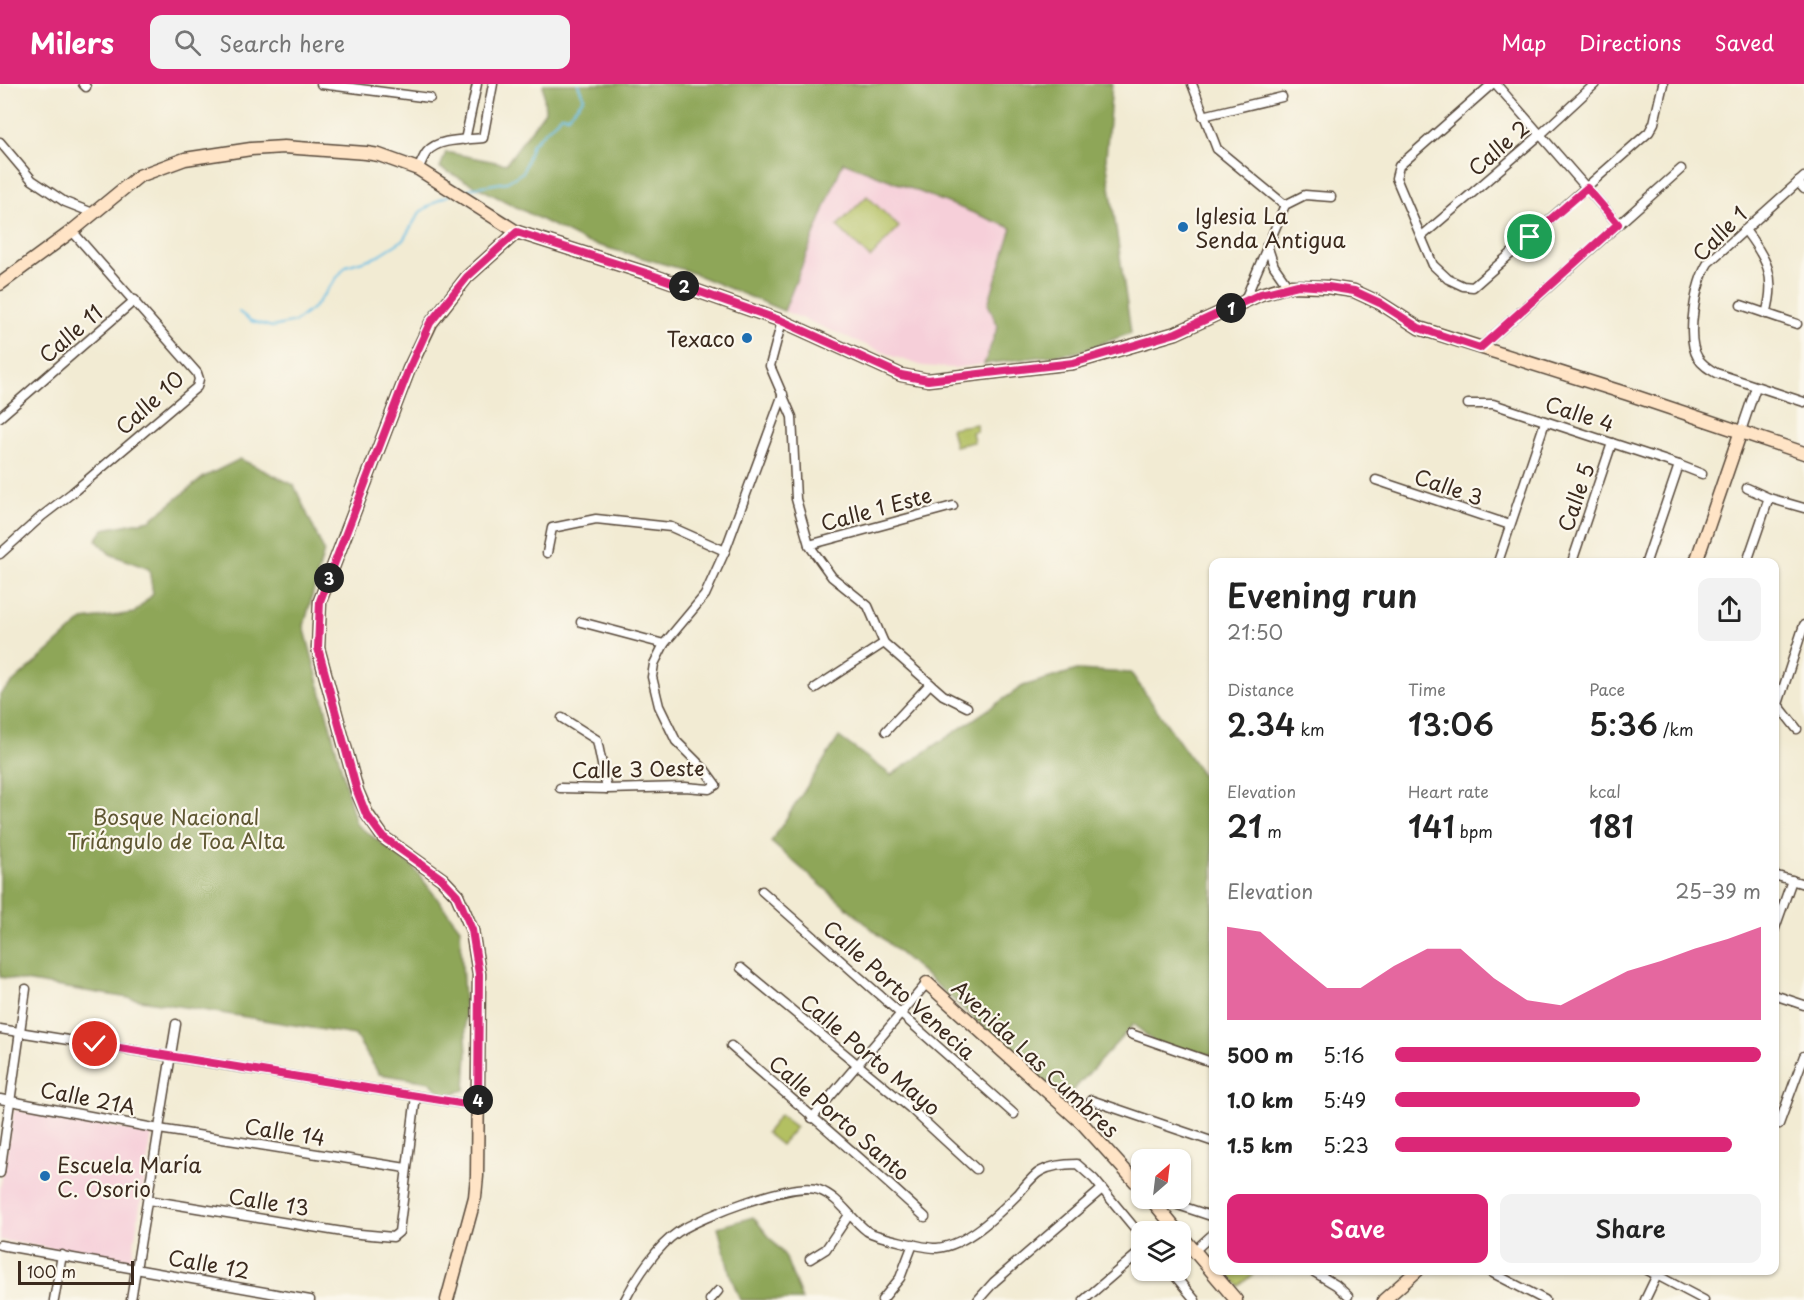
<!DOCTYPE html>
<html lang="en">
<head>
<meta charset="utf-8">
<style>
  :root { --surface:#fff; --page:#f2f2f2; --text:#222; --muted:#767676; --accent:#db2777 }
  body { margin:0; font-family:"Playpen Sans",sans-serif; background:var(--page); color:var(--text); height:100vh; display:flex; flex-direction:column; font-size:22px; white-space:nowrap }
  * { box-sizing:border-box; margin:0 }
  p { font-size:20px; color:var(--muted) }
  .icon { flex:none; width:33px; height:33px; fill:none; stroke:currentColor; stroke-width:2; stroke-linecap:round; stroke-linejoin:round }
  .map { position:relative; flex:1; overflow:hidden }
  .side { position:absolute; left:1209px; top:474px; width:570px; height:717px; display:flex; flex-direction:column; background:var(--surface); border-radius:12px; box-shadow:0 2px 4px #0004 }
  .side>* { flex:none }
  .needle { width:39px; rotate:28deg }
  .controls { position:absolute; left:1131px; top:1065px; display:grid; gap:12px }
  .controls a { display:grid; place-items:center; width:60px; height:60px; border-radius:12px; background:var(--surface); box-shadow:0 2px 4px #0004; font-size:30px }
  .scale { position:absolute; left:18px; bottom:15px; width:116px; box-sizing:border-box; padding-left:6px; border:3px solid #3b2a1e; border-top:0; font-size:16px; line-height:21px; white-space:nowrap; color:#3b2a1e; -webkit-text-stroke:4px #fbf7ec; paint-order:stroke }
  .pin { position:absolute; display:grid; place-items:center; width:51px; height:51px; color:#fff; margin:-26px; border:3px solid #fff; border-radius:50%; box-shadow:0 2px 6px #0007 }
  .km { position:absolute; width:30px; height:30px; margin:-15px; border-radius:50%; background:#222; color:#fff; font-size:16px; line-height:30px; text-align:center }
  .round { display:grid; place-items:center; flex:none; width:63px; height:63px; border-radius:12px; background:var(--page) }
  .head { display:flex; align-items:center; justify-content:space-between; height:102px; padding:0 18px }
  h1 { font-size:33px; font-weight:600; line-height:45px }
  .stats { display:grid; grid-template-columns:repeat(3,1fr); gap:9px; height:102px; padding:6px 18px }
  .stats div { display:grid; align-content:center }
  .stats b { font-size:30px; font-weight:600 }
  .stats small { font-size:16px; font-weight:400 }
  .stats p { font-size:16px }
  .chart { height:168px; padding:12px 18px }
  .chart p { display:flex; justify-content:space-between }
  .chart svg { width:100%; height:108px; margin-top:6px; fill:var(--accent); opacity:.7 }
  .action { display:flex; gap:12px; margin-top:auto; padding:12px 18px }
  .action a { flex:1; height:69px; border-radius:12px; background:var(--accent); color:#fff; font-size:24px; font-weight:600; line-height:69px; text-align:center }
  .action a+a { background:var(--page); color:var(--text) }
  ul { padding:0 18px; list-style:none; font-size:20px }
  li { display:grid; grid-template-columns:96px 72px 1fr; align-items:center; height:45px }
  li i { height:15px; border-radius:8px; background:var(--accent) }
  header { display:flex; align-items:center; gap:36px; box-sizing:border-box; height:84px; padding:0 30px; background:var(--accent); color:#fff }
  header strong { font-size:28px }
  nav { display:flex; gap:33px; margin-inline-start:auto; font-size:21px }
  .search { width:420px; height:54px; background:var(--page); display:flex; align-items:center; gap:15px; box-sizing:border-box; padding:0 21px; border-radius:12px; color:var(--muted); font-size:22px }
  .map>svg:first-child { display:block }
  .built { fill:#f6cfd9 }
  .green { fill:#b3c062; stroke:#777540; stroke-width:1.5 }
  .forest { fill:#8ea658; stroke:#64683b; stroke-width:1.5 }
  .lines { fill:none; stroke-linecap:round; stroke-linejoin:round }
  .stream { stroke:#69bfe6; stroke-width:2 }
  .street-casing { stroke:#564739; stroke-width:11 }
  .secondary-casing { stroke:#564739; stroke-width:15 }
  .street { stroke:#fff; stroke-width:8 }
  .secondary { stroke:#ffe4c6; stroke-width:12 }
  .route-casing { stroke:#fff; stroke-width:12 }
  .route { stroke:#db2777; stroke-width:8 }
  .poi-dot { fill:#1f6fb2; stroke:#fbf7ec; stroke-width:2 }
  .labels { text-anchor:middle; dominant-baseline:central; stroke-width:4.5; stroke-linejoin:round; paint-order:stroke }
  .street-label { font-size:21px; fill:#3b2a1e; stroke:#fbf7ec }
  .poi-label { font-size:21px; fill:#3b2a1e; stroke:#fbf7ec; text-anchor:start }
  .park-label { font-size:21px; fill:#5f5732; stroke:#fbf7ec }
</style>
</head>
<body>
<header>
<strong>Milers</strong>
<div class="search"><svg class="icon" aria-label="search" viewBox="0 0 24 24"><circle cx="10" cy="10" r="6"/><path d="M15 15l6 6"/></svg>Search here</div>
<nav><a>Map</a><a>Directions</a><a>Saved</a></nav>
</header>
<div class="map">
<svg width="1804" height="1216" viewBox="0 0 1804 1216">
  <rect width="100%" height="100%" fill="#fbf7ec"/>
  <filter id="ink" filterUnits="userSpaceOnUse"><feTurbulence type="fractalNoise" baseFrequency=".0167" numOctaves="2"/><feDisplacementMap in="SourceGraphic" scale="12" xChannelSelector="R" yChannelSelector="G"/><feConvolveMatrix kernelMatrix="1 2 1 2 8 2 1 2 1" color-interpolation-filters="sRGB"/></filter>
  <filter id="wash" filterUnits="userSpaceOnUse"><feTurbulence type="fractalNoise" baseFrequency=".008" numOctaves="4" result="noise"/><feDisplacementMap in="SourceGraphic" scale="24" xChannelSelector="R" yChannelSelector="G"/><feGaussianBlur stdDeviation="1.35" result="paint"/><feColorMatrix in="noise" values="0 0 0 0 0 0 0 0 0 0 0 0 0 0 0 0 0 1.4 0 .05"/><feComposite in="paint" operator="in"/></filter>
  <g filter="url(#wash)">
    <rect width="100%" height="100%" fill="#f2ebd3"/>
    <!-- built -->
    <g class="built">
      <path d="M843,78L1012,144L988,220L998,242L984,280L954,284L923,282L895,273L784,227Z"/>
      <path d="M14,1026L152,1050L131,1178L0,1156V1105Z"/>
    </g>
    <!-- green -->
    <g class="green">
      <path d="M867,112L899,143L870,174L837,142Z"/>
      <path d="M976,340L977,347L972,348L974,358L955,362L951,344Z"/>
      <path d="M780,1031L796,1043L781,1061L766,1049Z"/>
      <path d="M1225,1187H1250L1253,1190L1239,1202Z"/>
    </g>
    <!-- forest -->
    <g class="forest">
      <path d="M543,0H1112L1106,74L1131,249L1078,268L984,280L998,242L988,220L1012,144L843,78L784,227L685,186L583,157L440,84L446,68L506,80L545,27Z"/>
      <path d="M240,375L294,401L324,467L304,542L356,740L413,783L460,844L467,969L465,1006L443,1012L430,998L379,990L355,951L0,893V610L83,536L134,529L153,510L149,485L110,470L96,456L104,445L150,436L204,393Z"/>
      <path d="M1077,586L1131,589L1213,706V971L1157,961L1134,940L1065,1015L930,895L771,758L839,653L891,691L1023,602Z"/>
      <path d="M753,1133L785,1172L802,1216H740L730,1190L718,1143Z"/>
    </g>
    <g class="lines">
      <!-- stream -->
      <g class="stream">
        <path d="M462,108L476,103L507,98L523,88L532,60L562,31L568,32L584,14L578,0"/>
        <path d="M239,228L251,237L272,243L295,238L315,222L346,182L376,173L403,156L420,128L440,115L450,111"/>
      </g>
    </g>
  </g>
  <g filter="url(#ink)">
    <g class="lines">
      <!-- street casing -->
      <g class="street-casing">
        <g id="street">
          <path d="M83,0L86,3"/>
          <path d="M321,0L430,14"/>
          <path d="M1192,0L1217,65L1285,121"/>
          <path d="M1492,0L1399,82L1396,94L1433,181L1448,195L1463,202L1473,203L1649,48L1654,39L1663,0"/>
          <path d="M1496,0L1618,140"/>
          <path d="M1203,32L1282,13"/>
          <path d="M465,56L477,0"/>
          <path d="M0,58L32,96L65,118L93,129"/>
          <path d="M418,85C421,80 423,73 427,68C438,54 467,56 483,54L493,0"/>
          <path d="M1804,93L1708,179C1696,198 1685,254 1698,274C1702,281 1709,285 1716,289L1804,318"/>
          <path d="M1798,98L1804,105"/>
          <path d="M1745,146C1767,175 1777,193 1766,230"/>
          <path d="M1422,152L1540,51L1595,0"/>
          <path d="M1267,161L1274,182L1288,202"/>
          <path d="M1244,218L1285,121L1305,111L1331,113"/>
          <path d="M1741,221L1797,240"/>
          <path d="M782,237L770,282L792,333L796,415L809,461L832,493L868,522L884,559L943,611L967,623"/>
          <path d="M1480,264L1681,85"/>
          <path d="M1468,320H1493L1679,381L1702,390"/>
          <path d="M0,333L135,216"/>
          <path d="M1741,347L1756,303"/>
          <path d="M1376,396L1510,441"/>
          <path d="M1747,404L1769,414L1804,424"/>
          <path d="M809,461L953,422"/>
          <path d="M547,469L552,444L596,435L671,443L725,467"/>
          <path d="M0,470L42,432L72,409L197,303L199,295L197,289L72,147"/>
          <path d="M1498,478L1545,338"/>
          <path d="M1572,478L1612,359"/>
          <path d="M1646,478L1679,381"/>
          <path d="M1747,478L1769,414"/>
          <path d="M581,538L664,560"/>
          <path d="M815,604L884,559"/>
          <path d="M1775,617L1797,645"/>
          <path d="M1778,620L1804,541"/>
          <path d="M562,634L597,656L607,705"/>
          <path d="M886,647L930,600"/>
          <path d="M560,704L607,705L685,703L709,705L716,701L705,686L676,657L659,622L652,593L654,580L664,560L705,511L725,467L783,310"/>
          <path d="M1774,791L1804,800"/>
          <path d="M762,807L1014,1030"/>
          <path d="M1774,847L1792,796"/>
          <path d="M741,884L910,1024L976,1085"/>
          <path d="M1774,911L1804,921"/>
          <path d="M0,945L478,1022"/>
          <path d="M1131,950L1214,979"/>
          <path d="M731,962C796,1019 862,1074 925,1133"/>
          <path d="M0,1015L159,1045L406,1084"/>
          <path d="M1091,1016L1214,1058"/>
          <path d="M812,1034L927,899"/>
          <path d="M1779,1040L1804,972"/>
          <path d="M0,1089L26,905"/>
          <path d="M148,1116L349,1149L393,1153L399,1148L416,1012"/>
          <path d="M1178,1121L1214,1133"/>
          <path d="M0,1161L310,1216"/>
          <path d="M1194,1167L1214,1149"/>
          <path d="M810,1175L826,1165L849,1131"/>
          <path d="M1170,1186L1195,1216"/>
          <path d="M1311,1186L1336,1201L1348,1212"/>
          <path d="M1487,1186L1545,1216"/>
          <path d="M1647,1186L1704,1216"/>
          <path d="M54,1216L62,1171"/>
          <path d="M131,1216L176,940"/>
          <path d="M625,1216C636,1194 657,1162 678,1148C701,1133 794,1096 819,1106C839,1113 850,1134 867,1147C873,1152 929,1165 937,1164C968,1161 998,1130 1019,1109C1025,1102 1033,1091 1041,1087C1052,1081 1064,1080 1077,1080L1094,1095L1142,1153"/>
          <path d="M710,1216L718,1207"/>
          <path d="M882,1216L900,1194L913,1160"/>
          <path d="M978,1216L994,1198L1102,1105"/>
          <path d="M1084,1216L1142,1166"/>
          <path d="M1645,1216L1657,1191"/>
        </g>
      </g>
      <!-- secondary casing -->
      <g class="secondary-casing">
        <g id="secondary">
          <path d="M0,200L72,147L139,92L185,75L251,65L284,63L366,69L379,71L418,85L517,148L649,190L782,237L901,291L928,296L1073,279L1176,249L1261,210L1288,202L1327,203L1354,207L1380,219L1419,244L1628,310L1804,369"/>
          <path d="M1696,478L1741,347"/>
          <path d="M927,899L1082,1039L1142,1105"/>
          <path d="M1150,1114L1178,1148"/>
          <path d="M1180,1150L1236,1216"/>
          <path d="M447,1216L475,1113L477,1092L479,890L472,846L457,811L442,795L383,753L367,730L357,707L318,564L320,517L409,285L431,239L467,193L517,148"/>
          <path d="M1384,1216L1418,1186"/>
        </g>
      </g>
      <!-- street -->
      <use href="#street" class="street"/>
      <!-- secondary -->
      <use href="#secondary" class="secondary"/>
    </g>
  </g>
  <g class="lines" filter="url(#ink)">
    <!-- route casing -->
    <g class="route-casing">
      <path id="route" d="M95,960L478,1022L479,890L472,846L457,811L442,795L383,753L366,730L357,707L318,564L320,517L409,285L430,239L467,193L517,148L649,190L782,237L901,291L928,296L1073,279L1176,249L1261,210L1298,201L1328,203L1354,207L1380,219L1419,244L1480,264L1618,140L1587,104L1530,153"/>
    </g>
    <!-- route -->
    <use href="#route" class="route"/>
  </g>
  <!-- markers -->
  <g class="poi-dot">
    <circle cx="1183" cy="143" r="6"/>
    <circle cx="747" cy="254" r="6"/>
    <circle cx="45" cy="1092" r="6"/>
  </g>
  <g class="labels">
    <!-- street labels -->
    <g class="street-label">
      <text transform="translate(1498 63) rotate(-41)">Calle 2</text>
      <text transform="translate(1719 149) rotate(-45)">Calle 1</text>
      <text transform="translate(70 249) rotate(-41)">Calle 11</text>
      <text transform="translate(149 318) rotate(-42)">Calle 10</text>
      <text transform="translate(1580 329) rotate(18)">Calle 4</text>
      <text transform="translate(1449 402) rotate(19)">Calle 3</text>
      <text transform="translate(1575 413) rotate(-71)">Calle 5</text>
      <text transform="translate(876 424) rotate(-15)">Calle 1 Este</text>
      <text transform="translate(638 684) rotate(-1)">Calle 3 Oeste</text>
      <text transform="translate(900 905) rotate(42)">Calle Porto Venecia</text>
      <text transform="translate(871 970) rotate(40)">Calle Porto Mayo</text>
      <text transform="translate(1036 974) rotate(43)">Avenida Las Cumbres</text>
      <text transform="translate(88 1013) rotate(11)">Calle 21A</text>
      <text transform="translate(840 1033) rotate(41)">Calle Porto Santo</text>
      <text transform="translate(285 1047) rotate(9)">Calle 14</text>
      <text transform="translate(269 1117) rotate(9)">Calle 13</text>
      <text transform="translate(209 1179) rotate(10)">Calle 12</text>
    </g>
    <!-- poi labels -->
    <g class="poi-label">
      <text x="1195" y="131">Iglesia La<tspan x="1195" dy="24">Senda Antigua</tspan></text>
      <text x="735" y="254" text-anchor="end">Texaco</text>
      <text x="57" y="1080">Escuela María<tspan x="57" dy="24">C. Osorio</tspan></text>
    </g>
    <!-- park labels -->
    <g class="park-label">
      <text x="176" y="732">Bosque Nacional<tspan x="176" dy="24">Triángulo de Toa Alta</tspan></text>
    </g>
  </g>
</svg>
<div class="controls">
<a><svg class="needle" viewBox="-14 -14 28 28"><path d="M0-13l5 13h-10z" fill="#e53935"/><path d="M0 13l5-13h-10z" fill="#767676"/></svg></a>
<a><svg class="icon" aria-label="layers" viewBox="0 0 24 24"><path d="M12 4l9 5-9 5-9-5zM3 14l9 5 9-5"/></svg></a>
</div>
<div class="scale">100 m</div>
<div class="pin" style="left:1530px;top:153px;background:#1e9e55"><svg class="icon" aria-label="arrive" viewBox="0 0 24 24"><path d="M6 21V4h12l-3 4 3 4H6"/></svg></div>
<div class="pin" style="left:95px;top:960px;background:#d93025"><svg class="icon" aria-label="check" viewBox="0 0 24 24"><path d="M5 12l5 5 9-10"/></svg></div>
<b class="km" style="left:1231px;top:224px">1</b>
<b class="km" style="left:684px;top:202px">2</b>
<b class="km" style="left:329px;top:494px">3</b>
<b class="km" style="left:478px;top:1016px">4</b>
<section class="side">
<div class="head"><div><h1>Evening run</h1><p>21:50</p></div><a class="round"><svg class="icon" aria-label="share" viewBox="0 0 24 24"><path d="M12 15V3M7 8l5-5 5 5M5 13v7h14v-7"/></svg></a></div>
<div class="stats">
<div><p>Distance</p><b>2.34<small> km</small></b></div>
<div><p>Time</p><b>13:06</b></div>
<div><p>Pace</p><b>5:36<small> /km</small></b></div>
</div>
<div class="stats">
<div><p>Elevation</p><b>21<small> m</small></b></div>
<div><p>Heart rate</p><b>141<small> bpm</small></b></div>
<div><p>kcal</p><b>181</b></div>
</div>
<div class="chart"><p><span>Elevation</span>25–39 m</p>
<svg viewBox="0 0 160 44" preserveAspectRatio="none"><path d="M0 44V6L10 8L20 20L30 31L40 31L50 22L60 15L70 15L80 27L90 36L100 38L110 31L120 24L130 20L140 15L150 11L160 6V44z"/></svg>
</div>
<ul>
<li><b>500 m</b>5:16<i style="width:100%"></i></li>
<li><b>1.0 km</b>5:49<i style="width:67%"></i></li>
<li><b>1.5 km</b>5:23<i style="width:92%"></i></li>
</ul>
<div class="action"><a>Save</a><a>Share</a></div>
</section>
</div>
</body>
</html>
